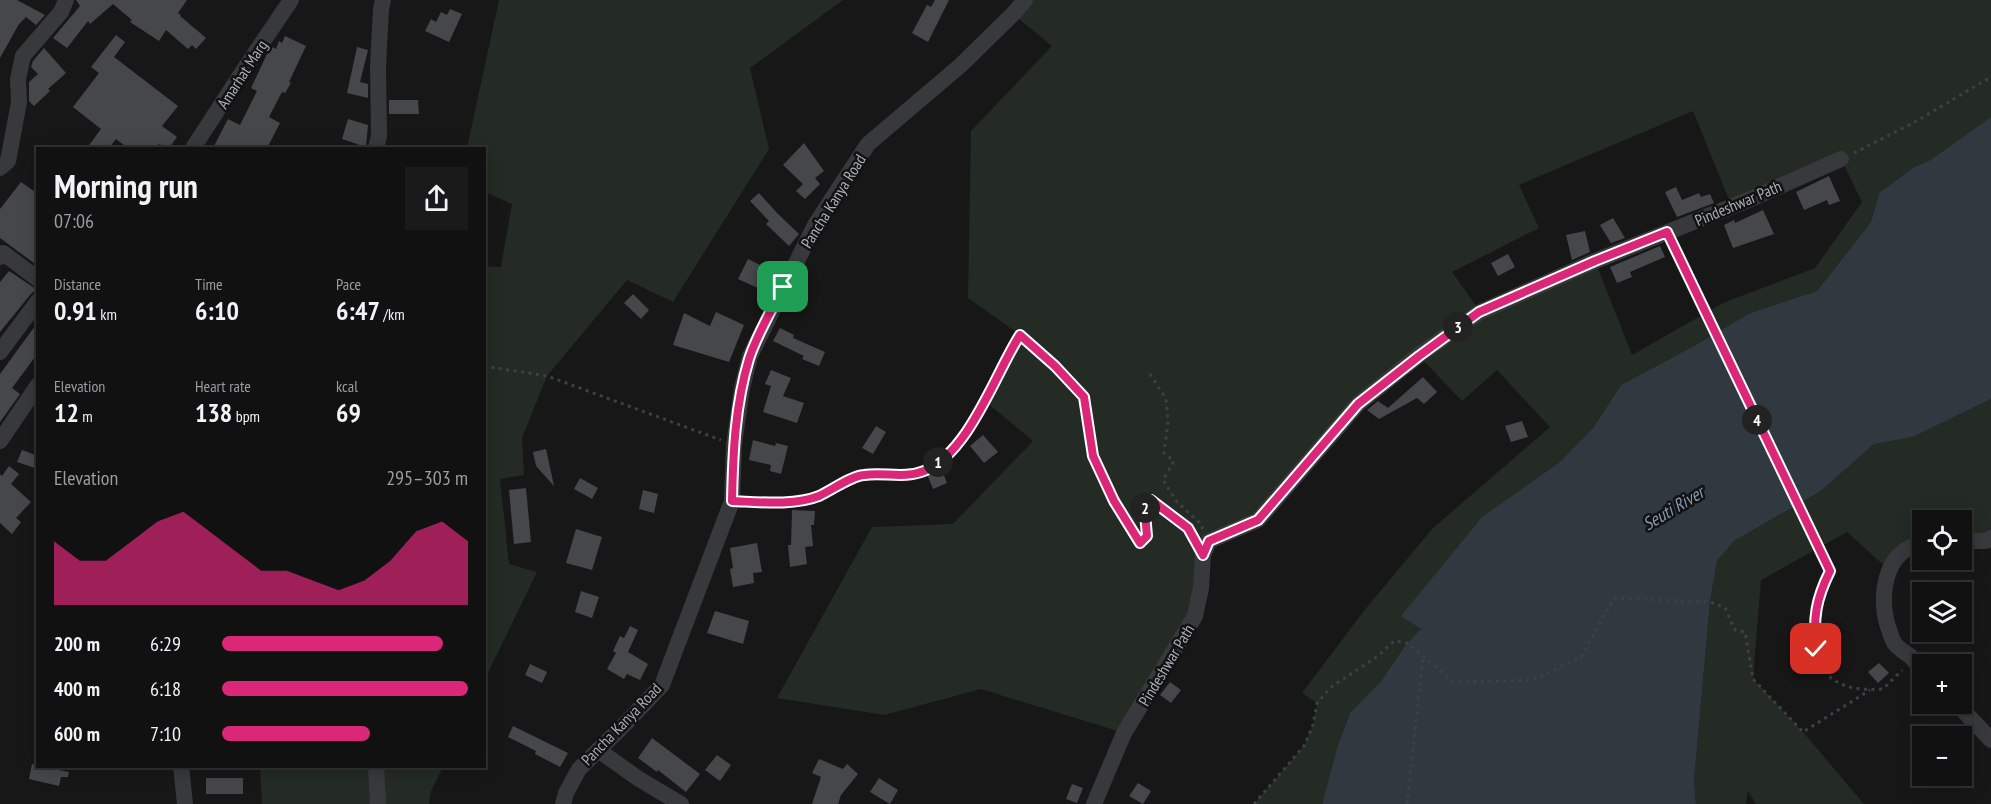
<!DOCTYPE html>
<html lang="en">
<head>
<meta charset="utf-8">
<style>
  :root { --surface:#111112; --page:#1a1a1b; --text:#f1f3f6; --muted:#9c9d9f; --line:#303132; --accent:#db2777 }
  body { margin:0; font-family:"PT Sans Narrow",sans-serif; background:var(--page); color:var(--text); height:100vh; display:flex; flex-direction:column; font-size:22px; white-space:nowrap }
  * { box-sizing:border-box; margin:0 }
  p { font-size:20px; color:var(--muted) }
  .icon { flex:none; width:33px; height:33px; fill:none; stroke:currentColor; stroke-width:2; stroke-linecap:round; stroke-linejoin:round }
  .map { position:relative; flex:1; overflow:hidden }
  .details { position:absolute; left:36px; top:147px; width:450px; height:621px; display:flex; flex-direction:column; background:var(--surface); border-radius:0px; box-shadow:0 3px 15px #0003,0 0 0 2px var(--line) }
  .details>* { flex:none }
  .fabs { position:absolute; left:1912px; top:510px; display:grid; gap:12px }
  .fabs a { display:grid; place-items:center; width:60px; height:60px; border-radius:0px; background:var(--surface); box-shadow:0 3px 15px #0003,0 0 0 2px var(--line); font-size:30px }
  .pin { position:absolute; display:grid; place-items:center; width:51px; height:51px; color:#fff; margin:-26px; border-radius:12px; box-shadow:0 3px 9px #0006 }
  .km { position:absolute; width:30px; height:30px; margin:-15px; border-radius:50%; background:#222; color:#fff; font-size:16px; line-height:30px; text-align:center }
  .round { display:grid; place-items:center; flex:none; width:63px; height:63px; border-radius:0px; background:var(--page) }
  .head { display:flex; align-items:center; justify-content:space-between; height:102px; padding:0 18px }
  h1 { font-size:33px; font-weight:700; line-height:45px }
  .figures { display:grid; grid-template-columns:repeat(3,1fr); gap:9px; height:102px; padding:6px 18px }
  .figures div { display:grid; align-content:center }
  .figures b { font-size:26px; font-weight:700 }
  .figures small { font-size:16px; font-weight:400 }
  .figures p { font-size:16px }
  .chart { height:168px; padding:12px 18px }
  .chart p { display:flex; justify-content:space-between }
  .chart svg { width:100%; height:108px; margin-top:6px; fill:var(--accent); opacity:.7 }
  ul { padding:0 18px; list-style:none; font-size:20px }
  li { display:grid; grid-template-columns:96px 72px 1fr; align-items:center; height:45px }
  li i { height:15px; border-radius:8px; background:var(--accent) }
  .map>svg:first-child { display:block }
  .green { fill:#232b24; fill-rule:evenodd }
  .water { fill:#303940 }
  .building { fill:#46474b }
  .lines { fill:none; stroke-linecap:round; stroke-linejoin:round }
  .path { stroke:#3e4044; stroke-width:3; stroke-dasharray:3 4.5; stroke-linecap:butt }
  .minor { stroke:#38393d; stroke-width:16 }
  .route-casing { stroke:#fff; stroke-width:12 }
  .route { stroke:#db2777; stroke-width:8 }
  .labels { text-anchor:middle; dominant-baseline:central; stroke-width:5; stroke-linejoin:round; paint-order:stroke }
  .street-label { font-size:16px; fill:#aaaeb7; stroke:#121213 }
  .water-label { font-size:18px; font-style:italic; fill:#839bb0; stroke:#121213 }
</style>
</head>
<body>
<div class="map">
<svg width="1991" height="804" viewBox="0 0 1991 804">
  <rect width="100%" height="100%" fill="#171718"/>
  <!-- green -->
  <g class="green">
    <path d="M499,0H843L750,68L769,149L673,302L627,280L547,376L522,438L524,475L500,479L509,564L537,572L485,679V266L501,267L512,204L485,192L484,148H467Z"/>
    <path d="M1025,0H1991V117L1929,161L1914,167L1879,193L1871,222L1817,291L1750,313L1694,346L1621,385L1593,428L1560,463L1482,517L1402,616L1421,629L1407,643L1381,681L1350,713L1337,748L1322,804H1254L1304,746L1313,725L1317,703L1302,693L1363,612L1432,529L1550,427L1497,370L1462,401L1419,356L1358,404L1258,520L1209,541L1201,588L1124,733L981,689L884,715L777,698L872,527L953,524L1033,441L985,401L1007,355L1020,335L968,298L971,131L1052,46L1013,14ZM1693,111L1732,207L1841,159L1862,202L1815,268L1723,303L1632,355L1595,261L1480,311L1452,272L1539,228L1519,185Z"/>
    <path d="M1991,399V550L1986,541H1962V520H1923V544L1889,570L1847,532L1761,580L1753,679L1803,732L1864,804H1756L1748,791L1746,804H1696L1694,781L1710,602L1717,561L1734,541L1821,491L1874,444L1913,437Z"/>
    <path d="M260,767H443L431,791L429,804H262Z"/>
  </g>
  <!-- water -->
  <path class="water" d="M1991,117V399L1913,437L1874,444L1821,491L1734,541L1717,561L1710,602L1694,781L1696,804H1322L1337,748L1350,713L1381,681L1407,643L1421,629L1401,616L1482,517L1560,462L1593,428L1621,385L1694,346L1750,313L1817,291L1871,222L1879,193L1914,167L1929,161Z"/>
  <!-- building -->
  <g class="building">
    <path d="M0,0H17L45,15L36,25L26,17L19,24L0,58Z"/>
    <path d="M76,0H187L178,13L181,15L180,16L206,38L196,49L192,45L188,49L166,30L159,41L130,22L132,20L113,4L90,24L88,21L67,48L53,38L80,6Z"/>
    <path d="M935,0H949L928,42L912,33L927,5L931,7Z"/>
    <path d="M450,9L462,14L449,42L425,31L431,19L436,22L441,12L447,15Z"/>
    <path d="M116,35L125,42L114,57L178,106L162,126L177,137L169,148L159,144L156,148H128L116,139L109,148H87L101,129L73,107L99,73L91,67Z"/>
    <path d="M285,36L306,46L289,82L291,83L285,93L282,92L269,117L280,123L267,148H213L228,119L240,125L257,91L251,88L267,54L272,47L276,49L279,41L282,43Z"/>
    <path d="M357,47L368,50L360,82L368,84V98L347,93Z"/>
    <path d="M44,48L66,73L48,89L50,91L34,106L29,101V82L38,74L31,67L33,61Z"/>
    <path d="M389,100H418L419,114H389Z"/>
    <path d="M348,119L368,125L366,147L342,139Z"/>
    <path d="M804,143L824,171L815,178L820,184L805,199L796,191L803,184L783,165Z"/>
    <path d="M1829,176L1840,201L1829,205L1827,200L1804,210L1796,192Z"/>
    <path d="M21,182L38,194V266L0,238V209Z"/>
    <path d="M1676,187L1682,200L1699,193L1701,197L1710,194L1714,203L1677,217L1665,192Z"/>
    <path d="M759,193L777,213L799,234L789,246L766,224L769,221L750,201Z"/>
    <path d="M1763,210L1774,234L1733,248L1724,225L1734,220L1735,223Z"/>
    <path d="M1613,218L1625,238L1611,243L1600,225Z"/>
    <path d="M1585,231L1590,252L1572,260L1566,235Z"/>
    <path d="M1660,246L1665,257L1630,272L1632,277L1617,283L1610,267Z"/>
    <path d="M1508,254L1515,267L1498,276L1491,263Z"/>
    <path d="M748,259L770,270L760,289L738,279Z"/>
    <path d="M9,271L36,289L30,295L0,332V282Z"/>
    <path d="M633,294L649,310L641,319L624,303Z"/>
    <path d="M716,312L744,325L729,362L673,345L684,313L710,326Z"/>
    <path d="M38,322V353L12,388L20,394L0,422V374Z"/>
    <path d="M780,328L794,335L793,338L825,352L819,366L802,359L804,356L773,341Z"/>
    <path d="M771,370L791,378L783,396L804,403L797,423L763,412L771,386L765,384Z"/>
    <path d="M1423,377L1437,392L1424,404L1417,398L1379,419L1367,410L1378,401L1388,408Z"/>
    <path d="M1522,421L1528,437L1511,442L1505,426Z"/>
    <path d="M876,426L886,432L873,454L862,448Z"/>
    <path d="M983,435L998,452L984,463L970,446Z"/>
    <path d="M753,440L775,446L776,443L788,446L781,474L770,471L771,465L749,460Z"/>
    <path d="M546,449L554,486L536,466L533,452Z"/>
    <path d="M22,450L38,456V469L17,462Z"/>
    <path d="M9,466L19,474L11,484L31,502L16,518L21,522L12,534L0,523V474L2,476Z"/>
    <path d="M941,468L947,483L933,489L927,474Z"/>
    <path d="M580,478L598,488L592,499L574,489Z"/>
    <path d="M526,488L531,542L514,544L509,490Z"/>
    <path d="M643,490L658,494L654,513L639,509Z"/>
    <path d="M792,510L815,511L814,525H811L813,546L805,547L807,564L790,567L788,545H791Z"/>
    <path d="M576,529L602,537L592,570L566,563Z"/>
    <path d="M757,543L762,572L753,573L754,583L733,587L730,569L733,568L730,548Z"/>
    <path d="M581,591L599,597L592,618L575,612Z"/>
    <path d="M715,611L749,621L743,644L707,633Z"/>
    <path d="M630,626L638,630L628,652L648,664L640,680L627,674L624,679L607,669L616,653L613,651L620,636L624,638Z"/>
    <path d="M1879,663L1889,673L1878,683L1868,672Z"/>
    <path d="M530,664L547,672L542,683L525,675Z"/>
    <path d="M1170,682L1181,690L1171,703L1160,695Z"/>
    <path d="M513,726L568,753L560,767L535,754L536,751L508,737Z"/>
    <path d="M652,738L700,774L686,792L658,770L657,772L638,758Z"/>
    <path d="M717,755L731,765L720,781L705,770Z"/>
    <path d="M819,759L843,769L847,764L858,774L841,795L838,804H812L821,777L812,773Z"/>
    <path d="M32,764L38,766L69,772L68,777H61L59,786L29,779Z"/>
    <rect x="206" y="778" width="37" height="16"/>
    <path d="M879,778L898,790L890,804L870,792Z"/>
    <path d="M1138,783L1151,791L1143,804L1129,796Z"/>
    <path d="M1072,784L1083,788L1077,803L1066,799Z"/>
  </g>
  <g class="lines">
    <!-- path -->
    <g class="path">
      <path d="M1854,153L1913,123L1991,77"/>
      <path d="M1673,245L1830,571C1816,599 1809,631 1822,661C1824,666 1826,674 1830,677C1845,690 1865,690 1883,689L1902,670"/>
      <path d="M484,366L547,376L721,440"/>
      <path d="M1150,374L1166,399L1168,422L1164,453L1174,461L1163,480L1177,502L1200,523L1203,529"/>
      <path d="M746,501C769,502 797,504 819,496C832,490 851,476 864,474C884,472 904,479 924,471C969,453 994,374 1020,335L1055,366L1084,397L1093,456L1114,501L1140,543L1147,536L1145,502L1151,500L1188,528L1194,539"/>
      <path d="M1254,804L1304,746L1313,725L1317,703L1331,687L1378,656L1394,641L1407,643L1454,682L1532,680L1581,657L1614,598L1710,602L1725,608L1735,630L1745,632L1753,679L1803,732L1870,690"/>
      <path d="M1407,804L1423,657"/>
    </g>
    <!-- minor -->
    <g class="minor">
      <path d="M193,148L241,74L291,0"/>
      <path d="M376,148L379,136L378,66L381,9L383,0"/>
      <path d="M0,168L8,161L19,102L18,79L23,56L61,12L66,0"/>
      <path d="M0,257L3,253L38,279"/>
      <path d="M0,352L38,301"/>
      <path d="M0,441L38,385"/>
      <path d="M1962,541H1986L1991,538"/>
      <path d="M1923,544C1883,548 1877,602 1890,632C1891,636 1893,642 1896,645C1899,649 1906,653 1910,656C1915,661 1919,666 1923,671"/>
      <path d="M1957,704L1991,740"/>
      <path d="M598,750L639,779L681,804"/>
      <path d="M181,766L185,804"/>
      <path d="M376,766L378,804"/>
      <path d="M563,804L566,793L579,769L626,723L662,685L732,501L734,445L742,388L750,356L815,225L868,144L961,65L1013,14L1025,0"/>
      <path d="M1094,804L1124,733L1195,616L1201,588L1203,555L1209,541L1258,520L1358,404L1419,355L1480,312L1595,261L1751,199L1841,159"/>
    </g>
  </g>
  <g class="lines">
    <!-- route casing -->
    <g class="route-casing">
      <path id="route" d="M783,287C772,310 757,334 749,359C735,405 733,454 732,501C758,502 794,506 819,496C832,490 851,476 864,475C884,472 904,479 924,471C969,453 995,374 1020,335L1055,366L1084,397L1093,456L1114,501L1140,543L1147,536L1144,502L1151,500L1188,528L1203,555L1209,541L1258,520L1358,404L1419,356L1479,312L1595,261L1667,232L1830,571C1816,599 1813,618 1816,649"/>
    </g>
    <!-- route -->
    <use href="#route" class="route"/>
  </g>
  <g class="labels">
    <!-- street labels -->
    <g class="street-label">
      <text transform="translate(242 74) rotate(-57)">Amarhat Marg</text>
      <text transform="translate(833 201) rotate(-58)">Pancha Kanya Road</text>
      <text transform="translate(1738 203) rotate(-23)">Pindeshwar Path</text>
      <text transform="translate(1166 665) rotate(-59)">Pindeshwar Path</text>
      <text transform="translate(621 724) rotate(-46)">Pancha Kanya Road</text>
    </g>
    <!-- water labels -->
    <g class="water-label">
      <text transform="translate(1673 508) rotate(-31)">Seuti River</text>
    </g>
  </g>
</svg>
<div class="fabs">
<a><svg class="icon" aria-label="locate" viewBox="0 0 24 24"><circle cx="12" cy="12" r="6"/><path d="M12 2v4M12 18v4M2 12h4M18 12h4"/></svg></a>
<a><svg class="icon" aria-label="layers" viewBox="0 0 24 24"><path d="M12 4l9 5-9 5-9-5zM3 14l9 5 9-5"/></svg></a>
<a>+</a>
<a>−</a>
</div>
<div class="pin" style="left:783px;top:287px;background:#1e9e55"><svg class="icon" aria-label="arrive" viewBox="0 0 24 24"><path d="M6 21V4h12l-3 4 3 4H6"/></svg></div>
<div class="pin" style="left:1816px;top:649px;background:#d93025"><svg class="icon" aria-label="check" viewBox="0 0 24 24"><path d="M5 12l5 5 9-10"/></svg></div>
<b class="km" style="left:938px;top:462px">1</b>
<b class="km" style="left:1145px;top:508px">2</b>
<b class="km" style="left:1458px;top:327px">3</b>
<b class="km" style="left:1757px;top:420px">4</b>
<section class="details">
<div class="head"><div><h1>Morning run</h1><p>07:06</p></div><a class="round"><svg class="icon" aria-label="share" viewBox="0 0 24 24"><path d="M12 15V3M7 8l5-5 5 5M5 13v7h14v-7"/></svg></a></div>
<div class="figures">
<div><p>Distance</p><b>0.91<small> km</small></b></div>
<div><p>Time</p><b>6:10</b></div>
<div><p>Pace</p><b>6:47<small> /km</small></b></div>
</div>
<div class="figures">
<div><p>Elevation</p><b>12<small> m</small></b></div>
<div><p>Heart rate</p><b>138<small> bpm</small></b></div>
<div><p>kcal</p><b>69</b></div>
</div>
<div class="chart"><p><span>Elevation</span>295–303 m</p>
<svg viewBox="0 0 160 44" preserveAspectRatio="none"><path d="M0 44V18L10 26L20 26L30 18L40 10L50 6L60 14L70 22L80 30L90 30L100 34L110 38L120 34L130 26L140 14L150 10L160 18V44z"/></svg>
</div>
<ul>
<li><b>200 m</b>6:29<i style="width:90%"></i></li>
<li><b>400 m</b>6:18<i style="width:100%"></i></li>
<li><b>600 m</b>7:10<i style="width:60%"></i></li>
</ul>
</section>
</div>
</body>
</html>
